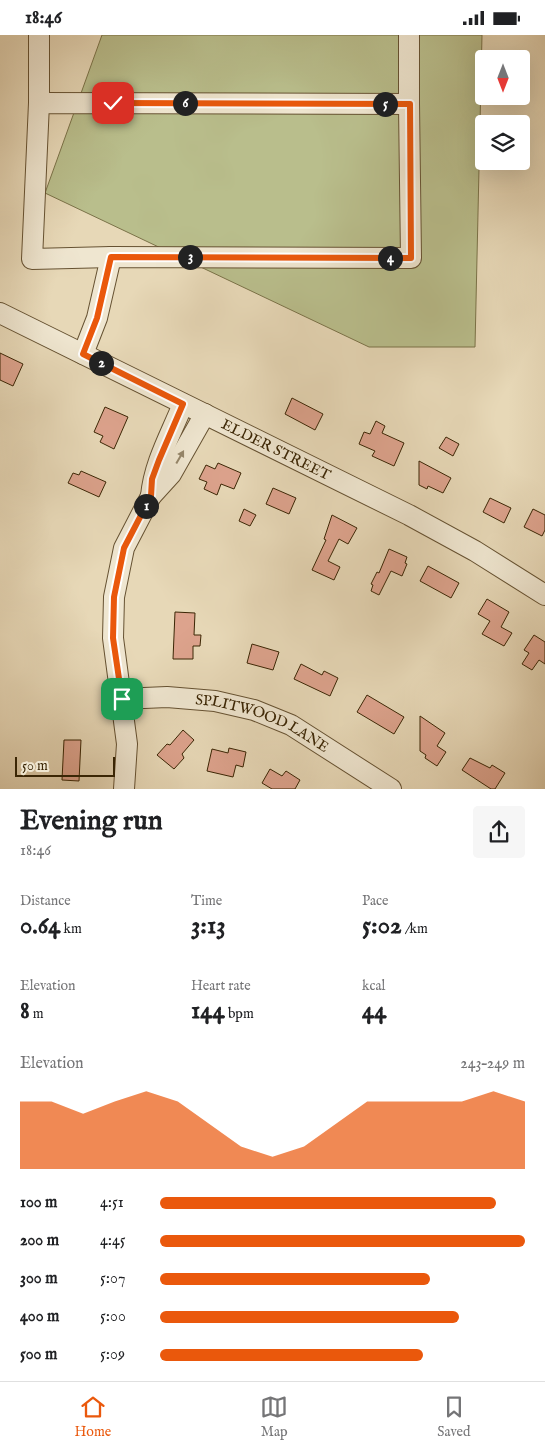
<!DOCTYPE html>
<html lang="en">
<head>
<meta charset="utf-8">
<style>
  :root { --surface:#fff; --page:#f6f6f6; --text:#202124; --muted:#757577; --line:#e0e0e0; --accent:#ea580c }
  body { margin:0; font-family:"IM FELL English",serif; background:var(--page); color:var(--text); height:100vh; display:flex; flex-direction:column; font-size:19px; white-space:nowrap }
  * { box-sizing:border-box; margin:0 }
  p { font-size:16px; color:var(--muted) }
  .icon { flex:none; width:28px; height:28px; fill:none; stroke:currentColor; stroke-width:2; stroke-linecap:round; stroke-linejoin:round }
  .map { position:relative; height:754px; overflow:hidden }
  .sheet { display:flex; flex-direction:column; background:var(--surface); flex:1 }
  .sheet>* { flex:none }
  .needle { width:32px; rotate:180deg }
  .controls { position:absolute; left:475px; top:15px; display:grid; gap:10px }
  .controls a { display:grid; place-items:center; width:55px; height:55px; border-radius:5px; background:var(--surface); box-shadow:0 5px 20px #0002; font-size:25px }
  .scale { position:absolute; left:15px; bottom:12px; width:100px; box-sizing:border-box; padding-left:5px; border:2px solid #3b2605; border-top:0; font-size:14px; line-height:18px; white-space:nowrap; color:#3b2605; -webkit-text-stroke:4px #efe6d0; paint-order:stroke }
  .pin { position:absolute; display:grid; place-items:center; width:42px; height:42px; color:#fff; margin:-21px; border-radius:10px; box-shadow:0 2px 8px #0006 }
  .km { position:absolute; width:25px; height:25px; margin:-12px; border-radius:50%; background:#222; color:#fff; font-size:14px; line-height:25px; text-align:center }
  .round { display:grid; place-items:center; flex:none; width:52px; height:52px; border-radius:5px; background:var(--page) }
  .head { display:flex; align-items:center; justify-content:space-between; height:85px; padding:0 20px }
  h1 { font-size:28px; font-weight:700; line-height:38px }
  .stats { display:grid; grid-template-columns:repeat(3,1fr); gap:8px; height:85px; padding:5px 20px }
  .stats div { display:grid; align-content:center }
  .stats b { font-size:25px; font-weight:700 }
  .stats small { font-size:14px; font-weight:400 }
  .stats p { font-size:14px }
  .chart { height:140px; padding:10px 20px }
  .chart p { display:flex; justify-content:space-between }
  .chart svg { width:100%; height:90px; margin-top:5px; fill:var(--accent); opacity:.7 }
  ul { padding:0 20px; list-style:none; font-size:16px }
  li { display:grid; grid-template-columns:80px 60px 1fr; align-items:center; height:38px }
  li i { height:12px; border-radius:6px; background:var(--accent) }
  .status { display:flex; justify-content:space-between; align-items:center; height:35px; padding:0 25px; background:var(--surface); direction:ltr }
  .status svg { height:14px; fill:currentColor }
  .menu { display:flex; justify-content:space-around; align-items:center; height:70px; border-top:1px solid var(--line); background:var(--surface); font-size:14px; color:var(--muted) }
  .menu a { display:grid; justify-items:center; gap:2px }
  .menu .on { color:var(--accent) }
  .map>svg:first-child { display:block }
  .green { fill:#b9be8c; stroke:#7a7248 }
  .building { fill:#dda38d; stroke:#3b2605 }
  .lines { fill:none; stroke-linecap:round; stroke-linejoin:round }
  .minor-casing { stroke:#665232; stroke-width:22 }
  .minor { stroke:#efe6d0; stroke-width:20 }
  .oneway { fill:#95866a }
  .route-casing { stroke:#fff; stroke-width:10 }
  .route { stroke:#ea580c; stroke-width:6 }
  .labels { text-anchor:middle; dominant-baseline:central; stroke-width:5; stroke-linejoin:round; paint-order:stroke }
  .street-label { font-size:15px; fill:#3b2605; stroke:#efe6d0 }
</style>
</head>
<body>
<div class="status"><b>18:46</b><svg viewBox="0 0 49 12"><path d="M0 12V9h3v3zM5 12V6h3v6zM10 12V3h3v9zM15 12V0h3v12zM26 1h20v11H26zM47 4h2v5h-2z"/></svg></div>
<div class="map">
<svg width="545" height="754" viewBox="0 0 545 754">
  <rect width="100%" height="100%" fill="#e7d8b7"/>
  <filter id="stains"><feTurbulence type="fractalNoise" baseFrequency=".004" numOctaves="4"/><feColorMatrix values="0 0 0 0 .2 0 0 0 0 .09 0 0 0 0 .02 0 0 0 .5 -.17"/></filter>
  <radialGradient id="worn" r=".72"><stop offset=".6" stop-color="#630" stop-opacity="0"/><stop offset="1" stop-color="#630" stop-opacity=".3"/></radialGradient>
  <!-- green -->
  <path class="green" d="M102,0H482L475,312H369L45,158Z"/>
  <!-- building -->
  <g class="building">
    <path d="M0,318L23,329L13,351L0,345Z"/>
    <path d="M292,363L323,379L315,395L285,379Z"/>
    <path d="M105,372L128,382L114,414L100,407L103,401L94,397Z"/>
    <path d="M376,386L385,391L382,398L404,408L394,431L372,421L375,416L359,409L364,397L370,399Z"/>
    <path d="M446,402L459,409L453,421L439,413Z"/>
    <path d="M419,426L451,443L443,458L428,451L427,454L419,450Z"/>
    <path d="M218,428L241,438L234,454L221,449L217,460L204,454L207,447L199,444L206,430L215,434Z"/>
    <path d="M81,436L106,447L99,462L68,448L73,438L79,440Z"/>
    <path d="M273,453L296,463L289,479L266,469Z"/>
    <path d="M490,463L511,473L504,488L483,477Z"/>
    <path d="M244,474L256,480L250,491L239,486Z"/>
    <path d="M533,474L545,480V495L542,501L524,492Z"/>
    <path d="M332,480L357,493L348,509L339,504L328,526L340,532L334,545L312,535L326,505L324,504Z"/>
    <path d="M389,514L407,522L405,528L407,529L402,541L391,536L379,560L371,556L373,550L371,549L377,537L379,538Z"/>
    <path d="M428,531L459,548L451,563L420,546Z"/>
    <path d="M487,564L509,577L501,592L512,598L504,611L482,599L490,586L478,579Z"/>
    <path d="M175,577L195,578L194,600H201L200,611H193V624H173Z"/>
    <path d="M534,600L545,607V629L539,625L532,635L522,629L529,618L524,615Z"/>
    <path d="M252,609L279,617L273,635L247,628Z"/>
    <path d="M301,629L322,640L324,636L338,643L330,661L294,644Z"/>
    <path d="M367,660L404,682L394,699L357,677Z"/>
    <path d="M420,681L445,698L437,711L446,717L437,731L425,723L426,720L420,716Z"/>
    <path d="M183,695L194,705L182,719L184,723L174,734L157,720L167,709L170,710Z"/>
    <path d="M64,705H81L79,746L62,745Z"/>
    <path d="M229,713L246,717L243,732L236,730L233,742L207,736L212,714L228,718Z"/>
    <path d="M470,723L490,733L492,730L505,738L495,754H491L462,735Z"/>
    <path d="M270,734L282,741L286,736L300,745L295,754H272L262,748Z"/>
  </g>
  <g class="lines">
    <!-- minor casing -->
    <g class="minor-casing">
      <g id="minor">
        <path d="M39,0V68"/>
        <path d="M409,0V69"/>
        <path d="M39,68L409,69L411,223L111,222L32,224Z"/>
        <path id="s1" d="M0,278L409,480L475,516L545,560"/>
        <path d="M83,319L97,283L111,222"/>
        <path d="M151,461C154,428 171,399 183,369"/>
        <path id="s2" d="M121,664L167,662L215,666L254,675L291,690L391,754"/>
        <path d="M124,754L127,709L113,603L114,562L124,513L151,461L171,439L205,379"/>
      </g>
    </g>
    <!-- minor -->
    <use href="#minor" class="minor"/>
  </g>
  <!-- one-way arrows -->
  <defs><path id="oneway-solid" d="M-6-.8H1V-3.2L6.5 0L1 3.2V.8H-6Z" transform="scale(1.25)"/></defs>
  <use class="oneway" href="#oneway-solid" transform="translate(180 422) rotate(-60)"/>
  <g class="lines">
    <!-- route casing -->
    <g class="route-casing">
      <path id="route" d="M113,68L410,69L411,223L111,222L97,283L83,319L183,369L159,425L152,444L151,461L124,513L114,562L113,603L122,664"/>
    </g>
    <!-- route -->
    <use href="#route" class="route"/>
  </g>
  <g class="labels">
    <!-- street labels -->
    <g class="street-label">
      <text stroke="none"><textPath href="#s1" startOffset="308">ELDER STREET</textPath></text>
      <text stroke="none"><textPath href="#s2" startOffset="146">SPLITWOOD LANE</textPath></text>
    </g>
  </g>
  <rect width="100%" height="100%" filter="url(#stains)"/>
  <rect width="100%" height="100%" fill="url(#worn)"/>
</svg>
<div class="controls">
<a><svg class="needle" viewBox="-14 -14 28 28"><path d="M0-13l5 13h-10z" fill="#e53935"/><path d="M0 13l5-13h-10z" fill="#757577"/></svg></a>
<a><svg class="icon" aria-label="layers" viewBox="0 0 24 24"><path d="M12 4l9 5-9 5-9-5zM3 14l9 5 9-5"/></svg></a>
</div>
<div class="scale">50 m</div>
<div class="pin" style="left:122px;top:664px;background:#1e9e55"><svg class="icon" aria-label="arrive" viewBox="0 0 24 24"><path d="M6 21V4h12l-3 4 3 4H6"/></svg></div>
<div class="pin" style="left:113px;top:68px;background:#d93025"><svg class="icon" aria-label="check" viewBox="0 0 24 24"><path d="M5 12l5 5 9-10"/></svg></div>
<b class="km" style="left:146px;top:471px">1</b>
<b class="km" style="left:101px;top:328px">2</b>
<b class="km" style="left:190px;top:222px">3</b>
<b class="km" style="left:390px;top:223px">4</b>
<b class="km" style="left:385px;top:69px">5</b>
<b class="km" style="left:185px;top:68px">6</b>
</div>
<section class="sheet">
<div class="head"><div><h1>Evening run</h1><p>18:46</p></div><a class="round"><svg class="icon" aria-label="share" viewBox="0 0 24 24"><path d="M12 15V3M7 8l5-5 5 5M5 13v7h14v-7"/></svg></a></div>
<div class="stats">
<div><p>Distance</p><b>0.64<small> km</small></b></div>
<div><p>Time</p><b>3:13</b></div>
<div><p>Pace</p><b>5:02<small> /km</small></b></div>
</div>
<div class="stats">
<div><p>Elevation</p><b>8<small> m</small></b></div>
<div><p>Heart rate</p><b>144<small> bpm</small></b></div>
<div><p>kcal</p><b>44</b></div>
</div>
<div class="chart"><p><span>Elevation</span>243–249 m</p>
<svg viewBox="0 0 160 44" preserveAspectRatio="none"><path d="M0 44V11L10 11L20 17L30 11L40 6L50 11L60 22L70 33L80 38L90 33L100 22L110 11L120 11L130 11L140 11L150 6L160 11V44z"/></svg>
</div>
<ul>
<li><b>100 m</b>4:51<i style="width:92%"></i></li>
<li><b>200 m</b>4:45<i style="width:100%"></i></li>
<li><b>300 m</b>5:07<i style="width:74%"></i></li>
<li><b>400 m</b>5:00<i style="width:82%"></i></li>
<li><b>500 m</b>5:09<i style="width:72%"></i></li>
</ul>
</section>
<nav class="menu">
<a class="on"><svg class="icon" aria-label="home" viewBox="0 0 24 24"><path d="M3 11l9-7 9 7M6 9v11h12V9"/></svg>Home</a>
<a><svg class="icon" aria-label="map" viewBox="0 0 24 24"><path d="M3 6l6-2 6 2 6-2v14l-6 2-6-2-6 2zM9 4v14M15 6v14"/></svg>Map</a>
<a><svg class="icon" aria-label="saved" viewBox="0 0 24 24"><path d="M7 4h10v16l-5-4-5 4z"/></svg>Saved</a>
</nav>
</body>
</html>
